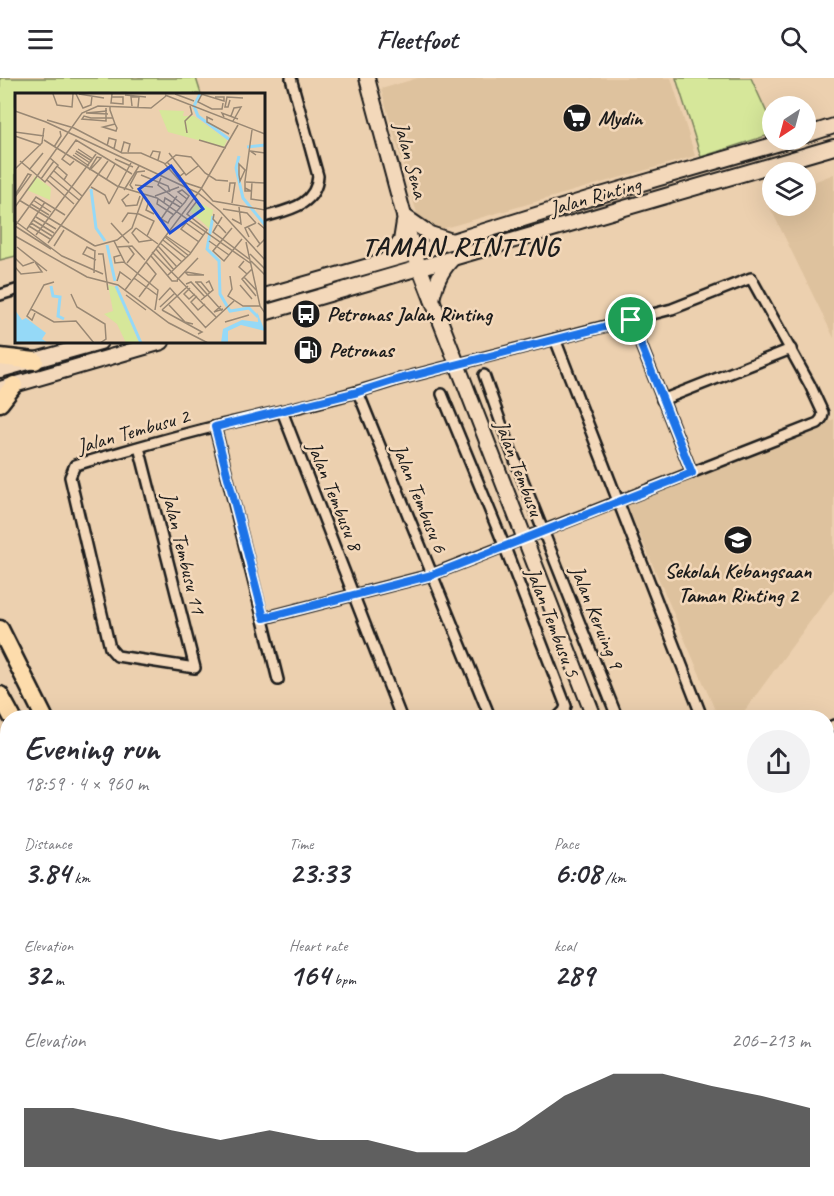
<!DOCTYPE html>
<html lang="en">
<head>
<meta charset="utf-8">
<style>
  :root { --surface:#fff; --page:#f2f2f3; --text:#2b2b33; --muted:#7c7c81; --accent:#1c1c1c }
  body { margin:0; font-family:Caveat,sans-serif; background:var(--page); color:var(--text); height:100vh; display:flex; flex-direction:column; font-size:22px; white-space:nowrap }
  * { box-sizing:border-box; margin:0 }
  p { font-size:20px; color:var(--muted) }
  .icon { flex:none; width:33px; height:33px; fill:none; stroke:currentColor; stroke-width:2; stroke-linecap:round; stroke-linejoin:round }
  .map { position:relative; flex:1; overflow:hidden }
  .panel { position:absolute; left:0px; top:632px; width:834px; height:488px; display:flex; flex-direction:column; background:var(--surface); border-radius:24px 24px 0 0; box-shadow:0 6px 24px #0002 }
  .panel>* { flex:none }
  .needle { width:39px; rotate:216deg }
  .fabs { position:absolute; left:762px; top:18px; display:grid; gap:12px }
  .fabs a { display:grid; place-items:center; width:54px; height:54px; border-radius:50%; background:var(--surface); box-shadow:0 6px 24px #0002; font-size:30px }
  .pin { position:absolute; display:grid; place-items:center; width:51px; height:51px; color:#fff; margin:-26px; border:3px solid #fff; border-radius:50%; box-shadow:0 2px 6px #0007 }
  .round { display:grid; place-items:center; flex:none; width:63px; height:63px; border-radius:32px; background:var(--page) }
  .head { display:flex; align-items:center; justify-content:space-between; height:102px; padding:0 24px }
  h1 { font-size:33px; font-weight:700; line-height:45px }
  .metrics { display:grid; grid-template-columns:repeat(3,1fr); gap:9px; height:102px; padding:6px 24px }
  .metrics div { display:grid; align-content:center }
  .metrics b { font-size:30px; font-weight:700 }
  .metrics small { font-size:16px; font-weight:400 }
  .metrics p { font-size:16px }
  .chart { height:168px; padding:12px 24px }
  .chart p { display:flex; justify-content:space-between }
  .chart svg { width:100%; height:108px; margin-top:6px; fill:var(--accent); opacity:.7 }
  header { display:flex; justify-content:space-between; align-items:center; height:78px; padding:0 24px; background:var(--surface); font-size:27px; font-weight:700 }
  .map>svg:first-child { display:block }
  .built { fill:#dec29e }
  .green { fill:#d6e79a; stroke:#79825b; stroke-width:1.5 }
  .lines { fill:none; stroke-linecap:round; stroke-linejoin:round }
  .street-casing { stroke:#1c1c1c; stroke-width:14 }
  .secondary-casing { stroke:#1c1c1c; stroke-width:18 }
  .primary-casing { stroke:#1c1c1c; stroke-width:20 }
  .highway-casing { stroke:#1c1c1c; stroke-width:21 }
  .street { stroke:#f3d8ba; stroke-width:9 }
  .secondary { stroke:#f3d8ba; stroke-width:14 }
  .primary { stroke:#fddcac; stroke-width:15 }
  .highway { stroke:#fddcac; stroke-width:16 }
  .route-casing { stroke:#fff; stroke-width:12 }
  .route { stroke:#1a73e8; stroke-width:8 }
  .labels { text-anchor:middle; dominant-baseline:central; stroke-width:5; stroke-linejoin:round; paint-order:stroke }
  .poi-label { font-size:21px; font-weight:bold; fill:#1c1c1c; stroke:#f3d8ba; text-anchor:start }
  .street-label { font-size:21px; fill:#1c1c1c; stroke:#f3d8ba }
  .district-label { font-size:27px; font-weight:bold; letter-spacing:1.5px; fill:#1c1c1c; stroke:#f3d8ba }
  .inset-river { fill:none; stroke:#95d9f7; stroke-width:3 }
  .inset-road { fill:none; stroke:#998874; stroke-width:1.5 }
  .view { fill:#1d4ed8; fill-opacity:0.15; stroke:#1d4ed8; stroke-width:3 }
  .inset-edge { fill:none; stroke:#1c1c1c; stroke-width:3 }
</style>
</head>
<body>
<header><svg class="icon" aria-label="menu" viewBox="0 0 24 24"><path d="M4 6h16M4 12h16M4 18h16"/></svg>Fleetfoot<svg class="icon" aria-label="search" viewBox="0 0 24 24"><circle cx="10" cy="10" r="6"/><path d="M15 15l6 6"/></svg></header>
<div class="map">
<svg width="834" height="1118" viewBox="0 0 834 1118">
  <rect width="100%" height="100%" fill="#ecd0af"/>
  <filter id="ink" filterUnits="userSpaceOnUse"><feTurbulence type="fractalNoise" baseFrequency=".0167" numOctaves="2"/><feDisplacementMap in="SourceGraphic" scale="12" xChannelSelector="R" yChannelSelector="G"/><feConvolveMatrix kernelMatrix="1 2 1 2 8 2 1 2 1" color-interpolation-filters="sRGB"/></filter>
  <g filter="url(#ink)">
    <!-- built -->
    <g class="built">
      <path d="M418,0H671L695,78L438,152L426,148L420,142L416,132L381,11Z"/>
      <path d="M834,96V260L767,123L772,121V128H806V107Z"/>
      <path d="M834,341V511L740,639H718L627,427Z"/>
      <path d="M82,1112H265L268,1118H83Z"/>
    </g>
    <!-- green -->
    <g class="green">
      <path d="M0,0H196L201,16H16V178L0,182Z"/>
      <path d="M676,0H751L772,46V56L701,79Z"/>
    </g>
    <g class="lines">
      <!-- street casing -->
      <g class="street-casing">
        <g id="street">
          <path d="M264,139C288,132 316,128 318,98L291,0"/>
          <path d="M0,217L16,212"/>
          <path d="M631,242L692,395"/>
          <path d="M555,261L702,639"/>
          <path d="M484,297L507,362L617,639"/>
          <path d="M358,314L490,639"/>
          <path d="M442,316L504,467L566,628L564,633L558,639"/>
          <path d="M662,322L791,271"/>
          <path d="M282,333L401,639"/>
          <path d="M215,349L278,602"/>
          <path d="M139,369L195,590L117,578L110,570L70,399L75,387C122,374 170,359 217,348C277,334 338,321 396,302L672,231L751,200L810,307L823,335L822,340L818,345L431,497L264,540"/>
          <path d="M826,651L834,647"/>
          <path d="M826,773L834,767"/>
          <path d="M826,814L834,820"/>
          <path d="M826,935L834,941"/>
          <path d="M826,990L834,996"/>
          <path d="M0,1003L8,1078"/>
          <path d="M11,1112L12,1118"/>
          <path d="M376,1112L380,1118"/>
          <path d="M466,1112L469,1118"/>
          <path d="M742,1112L752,1118"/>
        </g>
      </g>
      <!-- secondary casing -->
      <g class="secondary-casing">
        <g id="secondary">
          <path d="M367,0L414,175L594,639"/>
          <path d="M806,57L834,48"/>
          <path d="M404,138L430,156L452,163"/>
          <path d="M386,182L401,163L404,144"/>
          <path d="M264,218L414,175L594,119L790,62"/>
          <path d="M432,221C436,204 440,194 452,181"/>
          <path d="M264,235C454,178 644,126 834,69"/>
          <path d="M0,292L100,264"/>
          <path d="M0,311L162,264"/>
          <path d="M826,921L834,912"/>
          <path d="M826,964L834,970"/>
        </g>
      </g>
      <!-- primary casing -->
      <g class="primary-casing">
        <g id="primary">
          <path d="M0,677L8,691"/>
          <path d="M69,1112V1118"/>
        </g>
      </g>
      <!-- highway casing -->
      <g class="highway-casing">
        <g id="highway">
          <path d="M0,279L35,283"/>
          <path d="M0,325L14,307"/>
          <path d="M0,551L44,639"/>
          <path d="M0,617L12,639"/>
          <path d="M276,1112L280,1118"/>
          <path d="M297,1112L300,1118"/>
        </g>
      </g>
      <!-- street -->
      <use href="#street" class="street"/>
      <!-- secondary -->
      <use href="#secondary" class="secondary"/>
      <!-- primary -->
      <use href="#primary" class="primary"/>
      <!-- highway -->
      <use href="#highway" class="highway"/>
    </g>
  </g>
  <g class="lines" filter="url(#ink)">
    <!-- route casing -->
    <g class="route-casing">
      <path id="route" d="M631,242L692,395L432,497L264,540L215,349L358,314L396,302Z"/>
    </g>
    <!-- route -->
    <use href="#route" class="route"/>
  </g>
  <!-- icons -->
  <defs>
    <g id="supermarket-disc" transform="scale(1.5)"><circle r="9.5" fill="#1c1c1c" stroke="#f3d8ba"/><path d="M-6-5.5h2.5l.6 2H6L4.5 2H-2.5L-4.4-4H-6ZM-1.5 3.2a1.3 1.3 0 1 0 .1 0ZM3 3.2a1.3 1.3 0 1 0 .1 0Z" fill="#fff"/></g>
    <g id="bus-disc" transform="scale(1.5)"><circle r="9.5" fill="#1c1c1c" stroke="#f3d8ba"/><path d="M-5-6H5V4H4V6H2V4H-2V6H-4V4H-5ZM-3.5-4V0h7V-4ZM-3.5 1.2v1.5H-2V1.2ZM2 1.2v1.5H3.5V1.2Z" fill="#fff"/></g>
    <g id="fuel-disc" transform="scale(1.5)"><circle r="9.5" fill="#1c1c1c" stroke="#f3d8ba"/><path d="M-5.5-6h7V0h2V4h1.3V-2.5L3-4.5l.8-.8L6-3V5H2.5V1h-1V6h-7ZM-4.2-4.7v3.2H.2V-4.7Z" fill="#fff"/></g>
    <g id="school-disc" transform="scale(1.5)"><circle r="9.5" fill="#1c1c1c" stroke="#f3d8ba"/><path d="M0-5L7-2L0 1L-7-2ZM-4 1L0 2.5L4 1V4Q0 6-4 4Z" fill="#fff"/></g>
  </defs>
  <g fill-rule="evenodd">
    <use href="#supermarket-disc" x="577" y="40"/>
    <use href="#bus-disc" x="306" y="236"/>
    <use href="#fuel-disc" x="308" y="272"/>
    <use href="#school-disc" x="738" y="462"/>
  </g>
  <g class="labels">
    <!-- poi labels -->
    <g class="poi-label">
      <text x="598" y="40">Mydin</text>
      <text x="327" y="236">Petronas Jalan Rinting</text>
      <text x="329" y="272">Petronas</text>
      <text x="738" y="493" text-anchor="middle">Sekolah Kebangsaan<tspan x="738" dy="24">Taman Rinting 2</tspan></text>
    </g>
    <!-- street labels -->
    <g class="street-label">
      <text transform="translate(411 82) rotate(75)">Jalan Sena</text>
      <text transform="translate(595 118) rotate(-16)">Jalan Rinting</text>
      <text transform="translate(133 353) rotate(-16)">Jalan Tembusu 2</text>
      <text transform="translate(519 390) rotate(69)">Jalan Tembusu</text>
      <text transform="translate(335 418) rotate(68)">Jalan Tembusu 8</text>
      <text transform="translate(420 420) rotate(68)">Jalan Tembusu 6</text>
      <text transform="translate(184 475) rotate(76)">Jalan Tembusu 11</text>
      <text transform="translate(597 539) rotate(68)">Jalan Keruing 9</text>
      <text transform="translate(553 544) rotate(69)">Jalan Tembusu 5</text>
    </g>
    <!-- district labels -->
    <g class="district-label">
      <text x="461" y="168">TAMAN RINTING</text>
    </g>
  </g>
  <!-- overview -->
  <g transform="translate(15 15)">
    <rect width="250" height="250" fill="#ecd0af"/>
    <path d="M144,17L169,18L168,23H179L212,47L209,54L153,39ZM20,83L36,95L35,107L12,97ZM183,109L198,117L195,136L175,118ZM93,192L100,194L124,250H111L102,231L89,221L98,218Z" fill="#d6e79a"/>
    <path d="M0,217L7,227L11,225L31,240L27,246L33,250H0ZM242,219L250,238L226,232L213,238V250H206L208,236L227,227L243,229Z" fill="#95d9f7"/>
    <path class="inset-river" d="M185,1L179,13L183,23L215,47M232,54L250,52M224,63L221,75L228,105L250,132M76,96L81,135L90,148M198,123L192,156L204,168L205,201L215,218L234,215L243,224M92,152L100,188M36,193L38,203L45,204L43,223L49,226M101,193L126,250"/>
    <path class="inset-road" d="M38,1L42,12L57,14L58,1M61,1L68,15L76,12L77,3M64,1L89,5M160,1L179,8M186,1L209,8V4H200M187,1L183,9L197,16H207L208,10M110,2L131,4M150,2L250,41M97,4H108V11L97,10H96L97,1M215,7L213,14H210L212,4L228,5M95,13V17L100,31L102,35L101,38L88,34L100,31M117,13L116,4H124L123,14M91,15V28L67,26L69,23L76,25H98M0,18L31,29L183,100L205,118L250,167M92,18L71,20L93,21M216,23L219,15L226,14L218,28M209,24L207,20L223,26M32,27L59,35L107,60H126L149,70L165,88L186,95L198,108L250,117M198,27L192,24V29L214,41M0,39L29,43M172,40L170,28L177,21L175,13M0,43L26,52M29,47L102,93L142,105L235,170M184,47L211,55M92,53L94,45L101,47L99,56M39,54L46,43L45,38M63,56L78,66M61,58L77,68M60,60L75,70M106,60L109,49L115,51L113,59M154,60L171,82L183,73M58,62L74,73M241,62L235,58L250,60M135,64L138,58L145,59L143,67M100,66L118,74M5,68L30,89L43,72L35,65M59,68L55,72L47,66L61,47L117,81M152,69L165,83L169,80M150,71L161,62L176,64L190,80L201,87L213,88M224,71L230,77L225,88L224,82ZM42,73L52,82L49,87M0,76L27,50L29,35M14,77L28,60M74,77L82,64L86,65L75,77M39,78L67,103M126,82L153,93L155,99M35,83L64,107M146,85L143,92L167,111M26,86L39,68M32,87L59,111M91,87L100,71M231,89L250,90M237,89L236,106L250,108M120,92L138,94M76,94L90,102L94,111M230,95L236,98H230V88L237,37M118,96L115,92L122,79L130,78M109,97L124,73M214,99L215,90H220L217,110M114,101L107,107L111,113L122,112L125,103M0,102L13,81L16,82L0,104M140,103L164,94M162,103L146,126L153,130L155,126L170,109L174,103L167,97L163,99L172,106M143,106L142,111L159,122M4,107L80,153M18,107L36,119M134,108L131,117L139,121M149,109L150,105L165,114M16,111L34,122M94,111L116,70M0,114L67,20L83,13L136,15L151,3M208,116L232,120L241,130M124,121L139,128L132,143M199,121L198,126L211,140M21,124L41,136M207,124L198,139L234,166M217,126L226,131L224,114M18,127L39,140M0,128L47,163L88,181M107,129L113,120L124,121M16,130L37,143M96,130L114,150M0,133L21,104L50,122M0,133L36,156M14,133L35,146M233,134L245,151M121,135L117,140L124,149L137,147M121,135L143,151M217,135L198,158L209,168L227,146M12,136L30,109M21,142L81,61M0,143L72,184L103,192L154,230L193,250M151,143L176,160M150,144L174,163M234,144L230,135L241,130M148,147L171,165M99,148L110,170L143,197L140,217M194,148L214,162M184,149L166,136L171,130L188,142M231,149L245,213L250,220M33,150L93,68M145,150L167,169M39,153L49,137M80,153L102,147L117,135L129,102M143,153L162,174M2,154L32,178M102,154L117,153L130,167M242,154L250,146V136L243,130M141,156L159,177M80,158L72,154L68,161L81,167M137,159L202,225M83,161H88L93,197M235,161L250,176M106,162L99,164L100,170L109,169M136,163L157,188H163M0,165L8,173L19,169M229,168L224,174L232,181M236,168L250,182M112,170L119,161L113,153M0,174L6,181L27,179L20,169M237,176L227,186L241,203M170,179L173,182H189L171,179M79,180L80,157M153,182L175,161L192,137L172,121L182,108M215,183L217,196L213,203L228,213H245M229,184L242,198M119,185L142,202M162,187L183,165M102,188L105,179L116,187M180,189H186L195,200M181,189L208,219M171,191L176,189L190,204M225,192L237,206M175,195L169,201L174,206L180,201M110,197L186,96L223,32M56,201L62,214L90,231L91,246L85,250M111,202L131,217M182,203L176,209L183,217L190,211M124,204L141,181L131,169M144,207L155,195L191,235M186,207L198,197L194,188L191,190M154,212L170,229L178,231M206,213L199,219L208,216M145,214L160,200M16,216L39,229L61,228L79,250M147,217L187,239L183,241M147,217L173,193M20,220L17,227L12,223L29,192L39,189M210,229L234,222M190,235L219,208"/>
    <path class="view" d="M156,73L188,116L155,140L124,96Z"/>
    <rect width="250" height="250" class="inset-edge"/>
  </g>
</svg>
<div class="fabs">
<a><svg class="needle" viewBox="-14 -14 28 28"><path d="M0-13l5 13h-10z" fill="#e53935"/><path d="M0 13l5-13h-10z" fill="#7c7c81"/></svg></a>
<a><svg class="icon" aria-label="layers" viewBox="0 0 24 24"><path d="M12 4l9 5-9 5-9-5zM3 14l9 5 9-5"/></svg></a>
</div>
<div class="pin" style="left:631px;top:242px;background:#1e9e55"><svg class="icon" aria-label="arrive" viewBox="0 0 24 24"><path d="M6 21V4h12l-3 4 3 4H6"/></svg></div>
<section class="panel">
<div class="head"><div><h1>Evening run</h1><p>18:59 · 4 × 960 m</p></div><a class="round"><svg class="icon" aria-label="share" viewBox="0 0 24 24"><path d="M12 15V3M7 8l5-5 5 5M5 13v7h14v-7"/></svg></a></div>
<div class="metrics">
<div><p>Distance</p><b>3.84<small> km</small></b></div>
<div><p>Time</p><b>23:33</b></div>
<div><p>Pace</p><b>6:08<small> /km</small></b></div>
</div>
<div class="metrics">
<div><p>Elevation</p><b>32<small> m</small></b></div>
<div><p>Heart rate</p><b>164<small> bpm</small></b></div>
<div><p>kcal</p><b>289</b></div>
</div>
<div class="chart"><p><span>Elevation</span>206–213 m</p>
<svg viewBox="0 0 160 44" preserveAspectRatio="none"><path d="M0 44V20L10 20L20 24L30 29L40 33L50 29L60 33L70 33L80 38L90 38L100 29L110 15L120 6L130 6L140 11L150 15L160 20V44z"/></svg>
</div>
</section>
</div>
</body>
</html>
